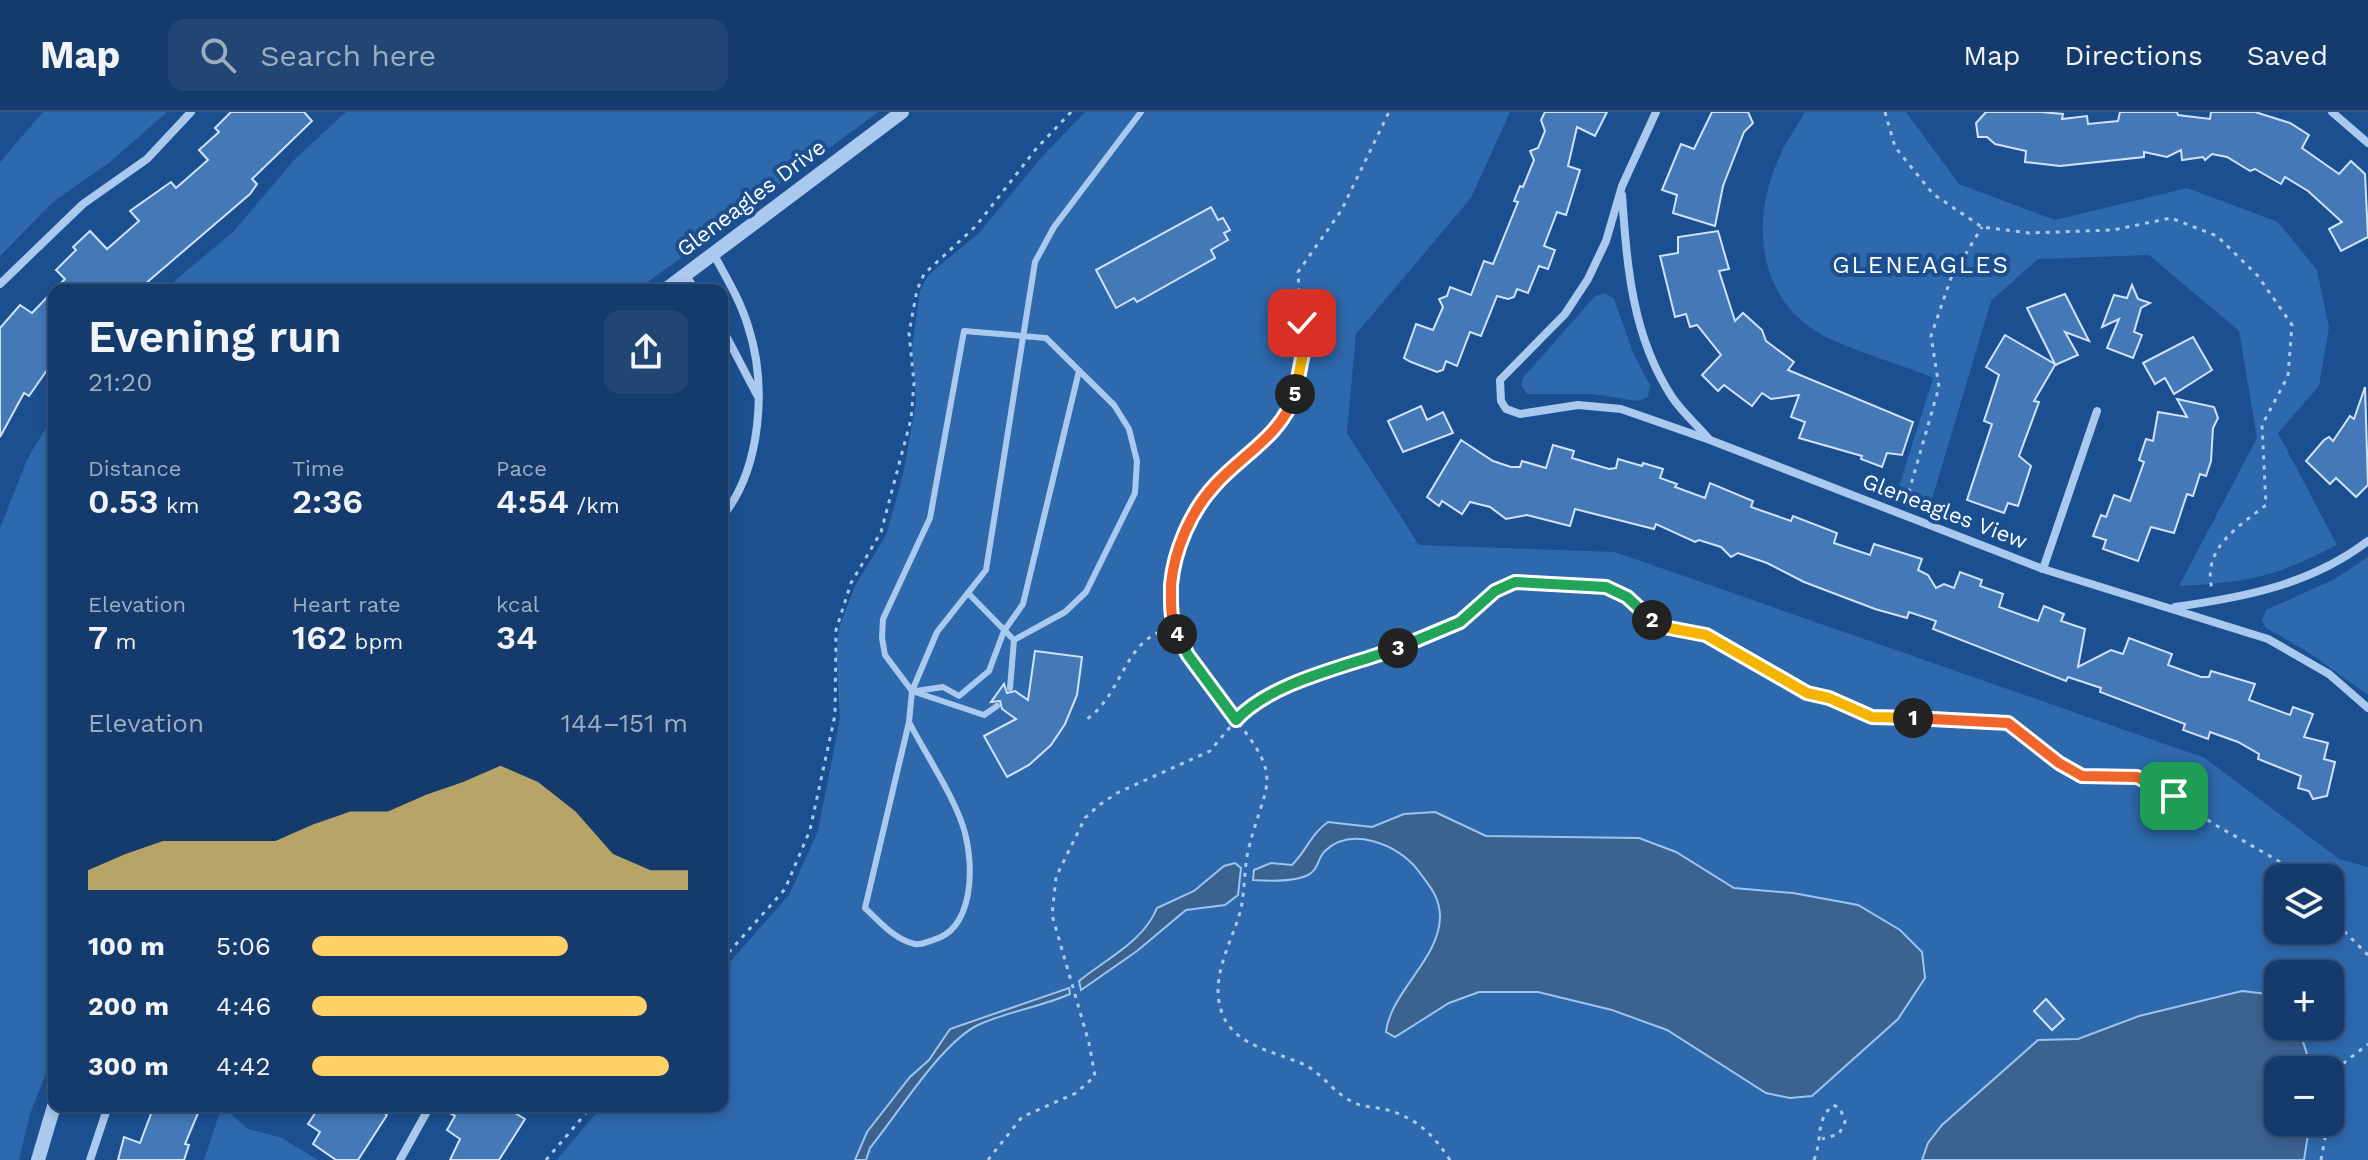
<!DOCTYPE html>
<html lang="en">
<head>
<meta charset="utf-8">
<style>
  :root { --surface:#143b6b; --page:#214673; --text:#f1f3f6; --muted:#9dadc1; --line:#33557e; --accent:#ffd166 }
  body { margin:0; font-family:"Work Sans",sans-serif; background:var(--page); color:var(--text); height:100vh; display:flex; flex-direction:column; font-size:30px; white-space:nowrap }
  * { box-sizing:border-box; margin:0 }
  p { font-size:26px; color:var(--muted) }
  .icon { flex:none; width:44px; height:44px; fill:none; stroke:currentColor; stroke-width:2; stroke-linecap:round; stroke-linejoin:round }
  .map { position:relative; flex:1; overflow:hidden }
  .panel { position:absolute; left:48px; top:172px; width:680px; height:828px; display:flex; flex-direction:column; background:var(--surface); border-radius:16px; box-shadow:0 4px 12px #0003,0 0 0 2px var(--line) }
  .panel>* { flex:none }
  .fabs { position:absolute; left:2264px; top:752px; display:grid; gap:16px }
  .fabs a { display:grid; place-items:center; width:80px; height:80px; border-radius:16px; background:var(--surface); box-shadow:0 4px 12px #0003,0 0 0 2px var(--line); font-size:40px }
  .pin { position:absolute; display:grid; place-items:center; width:68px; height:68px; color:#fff; margin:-34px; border-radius:16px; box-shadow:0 4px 12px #0006 }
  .km { position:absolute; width:40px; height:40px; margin:-20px; border-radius:50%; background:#222; color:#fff; font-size:22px; line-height:40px; text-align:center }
  .round { display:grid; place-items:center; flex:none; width:84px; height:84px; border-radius:16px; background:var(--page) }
  .head { display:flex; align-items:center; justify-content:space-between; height:136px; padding:0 40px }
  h1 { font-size:44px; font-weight:600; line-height:60px }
  .metrics { display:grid; grid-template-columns:repeat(3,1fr); gap:12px; height:136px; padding:8px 40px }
  .metrics div { display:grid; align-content:center }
  .metrics b { font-size:34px; font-weight:600 }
  .metrics small { font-size:22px; font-weight:400 }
  .metrics p { font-size:22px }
  .chart { height:224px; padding:16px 40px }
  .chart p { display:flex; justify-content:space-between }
  .chart svg { width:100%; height:144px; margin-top:8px; fill:var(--accent); opacity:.7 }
  ul { padding:0 40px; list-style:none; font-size:26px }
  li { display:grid; grid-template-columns:128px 96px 1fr; align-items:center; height:60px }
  li i { height:20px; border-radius:10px; background:var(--accent) }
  header { display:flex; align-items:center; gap:48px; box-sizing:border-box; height:112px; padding:0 40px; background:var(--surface); border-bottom:2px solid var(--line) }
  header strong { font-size:38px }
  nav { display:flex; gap:44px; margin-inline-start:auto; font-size:28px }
  .search { width:560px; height:72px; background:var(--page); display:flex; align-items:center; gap:20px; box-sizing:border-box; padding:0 28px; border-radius:16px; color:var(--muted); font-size:30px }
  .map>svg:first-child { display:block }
  .green { fill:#2e69ad; fill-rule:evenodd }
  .water { fill:#3c6290; stroke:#9cc4f0; stroke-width:2 }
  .building { fill:#4478b7; stroke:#cfe3fa; stroke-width:2 }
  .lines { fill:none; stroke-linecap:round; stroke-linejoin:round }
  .path { stroke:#a9c9ee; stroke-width:3; stroke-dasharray:4 6; stroke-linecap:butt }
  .service { stroke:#a9c9ee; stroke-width:6 }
  .minor { stroke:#a9c9ee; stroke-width:8 }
  .tertiary { stroke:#a9c9ee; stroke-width:14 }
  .split-1-casing { stroke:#fff; stroke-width:16 }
  .split-2-casing { stroke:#fff; stroke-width:16 }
  .split-3-casing { stroke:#fff; stroke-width:16 }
  .split-4-casing { stroke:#fff; stroke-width:16 }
  .split-5-casing { stroke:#fff; stroke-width:16 }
  .split-6-casing { stroke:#fff; stroke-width:16 }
  .split-1 { stroke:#f0652b; stroke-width:10 }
  .split-2 { stroke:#f5b400; stroke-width:10 }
  .split-3 { stroke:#22a559; stroke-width:10 }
  .split-4 { stroke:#22a559; stroke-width:10 }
  .split-5 { stroke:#f0652b; stroke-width:10 }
  .split-6 { stroke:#f5b400; stroke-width:10 }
  .labels { text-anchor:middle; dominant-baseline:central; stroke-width:8; stroke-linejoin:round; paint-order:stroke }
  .street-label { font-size:22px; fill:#fff; stroke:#1b4f8f }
  .neighbourhood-label { font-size:24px; letter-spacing:2px; fill:#fff; stroke:#1b4f8f }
</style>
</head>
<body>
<header>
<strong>Map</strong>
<div class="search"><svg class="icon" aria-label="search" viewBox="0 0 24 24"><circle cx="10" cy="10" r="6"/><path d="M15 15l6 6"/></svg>Search here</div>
<nav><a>Map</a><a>Directions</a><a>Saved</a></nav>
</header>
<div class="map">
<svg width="2368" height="1048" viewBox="0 0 2368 1048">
  <rect width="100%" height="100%" fill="#1b4f8f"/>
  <!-- green -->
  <g class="green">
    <path d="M43,0H167L110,50L53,90L0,144V50Z"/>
    <path d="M346,0H878L637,178H164L233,120L296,46Z"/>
    <path d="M1085,0H1510L1471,86L1356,222L1347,321L1419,433L1615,440L2205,646L2339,747L2368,755V1048H557L602,994H722V859L789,783L818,719L840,606L836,544L839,516L855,474L886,423L903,363L916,290L912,235L920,179L928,163L978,122L1042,45ZM2278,766H2330V818H2278ZM2278,862H2330V914H2278ZM2278,958H2330V1010H2278Z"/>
    <path d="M1805,0H1906L1959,72L2055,108L2187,76L2278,110L2317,158L2329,215L2319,274L2278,321L2337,433C2274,465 2250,470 2179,474L2257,326L2239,219L2149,143L2038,147L1991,189L1930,394L1896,384L1933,266C1898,251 1858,241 1824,224C1758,189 1750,111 1778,48C1785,31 1796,16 1805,0Z"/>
    <path d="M1605,181L1614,187L1634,243L1650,273L1648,285L1638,289L1593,282H1527L1521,273L1523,266L1595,184Z"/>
    <path d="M54,302V941L30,1002L19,1048H0V416L27,348Z"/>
    <path d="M2368,445V583L2308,540L2266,516L2262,509L2266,498L2335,467Z"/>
    <path d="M222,994L248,1017L282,1026L318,1048H204Z"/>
  </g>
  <!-- water -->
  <g class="water">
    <path d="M1435,700L1486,724L1639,726L1676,740L1734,776L1793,781L1858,793L1900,818L1922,840L1925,866L1898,907L1812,984L1790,986L1766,981L1667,918L1612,898L1538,880H1479L1449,891L1395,925L1386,920C1391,879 1439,848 1440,805C1440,784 1428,772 1417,757C1397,732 1351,714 1325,739C1317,747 1319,757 1308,763C1294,770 1268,769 1253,768L1254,758L1271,751L1292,753C1307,738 1311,722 1328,710L1372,715L1404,702Z"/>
    <path d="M1235,751L1241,756L1238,783L1225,793L1186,798L1137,839L1081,878L1079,869C1106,847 1144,829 1157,796L1194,779L1224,754Z"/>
    <path d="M1069,876L1070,882C1041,895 1001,901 976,914C939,934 897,1003 870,1036L866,1048H855L867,1020L910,965L929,948L950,917Z"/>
    <path d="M2242,879L2267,882L2278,891V914H2298L2312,958H2278V1010H2310L2304,1048H1922L1928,1031L1942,1013L2038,928L2078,927L2139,904Z"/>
  </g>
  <!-- building -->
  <g class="building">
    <path d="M231,0H304L312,9L252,67L257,72L250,82L138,178H54L65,167L56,158L76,138L73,135L90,119L107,137L139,109L130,99L171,70L176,76L208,48L199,38L219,20L215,16Z"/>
    <path d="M1545,0H1607L1595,24L1577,15L1568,54L1580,58L1566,103L1557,100L1544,134L1555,138L1548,157L1539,154L1528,181L1517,177L1514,185L1508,187L1497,184L1481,224L1470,220L1457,254L1446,249L1443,258L1437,260L1411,250L1404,246L1416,212L1433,218L1443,195L1439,187L1447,184L1450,175L1471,183L1484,149L1493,152L1518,90L1514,89L1520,74L1523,75L1534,48L1530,39L1538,36L1545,19L1541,8Z"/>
    <path d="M1712,0H1748L1753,11L1744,20L1723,74L1715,114L1673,101L1677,83L1662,78L1681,32L1694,37Z"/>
    <path d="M1986,0H2041L2063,2L2062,7L2087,4L2088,12L2118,9L2120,0H2177L2178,3L2210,7L2211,0H2255L2290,11L2309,23L2302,36L2339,62L2351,49L2365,62L2368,125L2341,139L2329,117L2342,110L2308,79L2285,65L2281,72L2255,57L2250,59L2227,45L2212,42L2205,48L2203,45L2182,48L2181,38L2167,45L2144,40V45L2060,54L2025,50L2026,39L1995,32L1987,25H1978L1976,11Z"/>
    <path d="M1211,95L1218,108L1223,106L1230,118L1224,121L1228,128L1211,138L1215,146L1137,190L1134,186L1116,196L1096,158Z"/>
    <path d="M1718,119L1729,157L1719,159L1735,209L1743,201L1762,218L1766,229L1794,250L1788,258L1913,310L1902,343L1887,341L1882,355L1861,347L1862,344L1799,326L1805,310L1791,305L1799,283L1771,287L1762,281L1752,294L1724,273L1718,279L1702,263L1721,243L1697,213L1690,215L1686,202L1675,205L1660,144L1678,141V125Z"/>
    <path d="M2132,173L2138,187L2150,191L2141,196L2134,220L2142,223L2133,246L2107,236L2119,207L2102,215L2114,183L2127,186Z"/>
    <path d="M54,178V248L29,284L24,281L0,325V216L20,193L32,201Z"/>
    <path d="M2065,182L2089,229L2065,220L2078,243L2055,253L2034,289L2039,290L2019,344L2031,354L2018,394L2008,391L2004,401L1967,388L1992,312L1984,309L1999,263L1986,255L2005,223L2055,252L2027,196Z"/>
    <path d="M2193,225L2212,258L2174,282L2165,266L2155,272L2143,251Z"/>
    <path d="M2365,275L2368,373L2356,385L2336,366L2330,372L2306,349L2324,328L2329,325L2333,329L2350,304L2354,307Z"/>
    <path d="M2177,287L2214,295L2218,306L2213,316L2211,349L2206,364L2200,362L2193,384L2187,382L2174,421L2151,415L2138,449L2103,437L2106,428L2093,424L2101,403L2106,405L2114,383L2130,389L2144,350L2139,348L2146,327L2153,329L2158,300L2187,305Z"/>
    <path d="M1421,294L1427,308L1443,300L1453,321L1403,340L1388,309Z"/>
    <path d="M1461,328L1493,349L1511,355H1520L1522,349L1546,356L1553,333L1574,339L1572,346L1609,357L1616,356L1618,347L1642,354L1643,351L1663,357L1660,366L1677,372L1675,375L1705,386L1710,371L1753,389L1751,395L1791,409L1793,404L1837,421L1834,431L1870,443L1874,432L1922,447L1918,458L1928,463L1936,476L1944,472L1954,476L1960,460L1982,468L1980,474L2003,482L1999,495L2038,509L2044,494L2064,502L2061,509L2085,517L2078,555L2111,538L2123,542L2129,526L2172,542L2168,553L2201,565H2209L2211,559L2255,572L2249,588L2290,603L2293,595L2313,602L2304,625L2328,631L2324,647L2335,650L2327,684L2313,687L2309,679L2298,676L2301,664L2258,647L2259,642L2238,630L2210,620L2208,627L2183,618L2185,612L2100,580L2101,576L2068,565L2066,569L1933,517L1936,509L1909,500L1907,506L1875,497L1804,470L1767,451L1738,441L1731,445L1721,435L1699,428L1695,430L1656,412L1654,417L1575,397L1570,414L1527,403L1506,407L1490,395L1470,390L1462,402L1442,389L1439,394L1427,385Z"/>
    <path d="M1035,539L1082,545L1077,583L1065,612L1051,633L1029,653L1007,665L984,624L1016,607L1002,597L1000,589L991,590L1004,572L1007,581L1015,579L1028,588Z"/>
    <path d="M2046,887L2064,907L2052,918L2034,899Z"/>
    <path d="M154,994H201L185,1032L189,1033L184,1048H118L124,1025L140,1031Z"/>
    <path d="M320,994H374L387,1003L358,1048H336L313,1032L320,1020L308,1012Z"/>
    <path d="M437,994H517L513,1000L525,1007L499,1048H450L460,1027L447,1018L455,1004Z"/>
  </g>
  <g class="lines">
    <!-- path -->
    <g class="path">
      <path d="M1885,0L1895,35L1933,82L1982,115L2029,121L2113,118L2171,106L2217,124L2258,164L2292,213L2288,264L2262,313L2266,393C2238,415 2202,436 2212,477"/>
      <path d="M1906,390L1939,275L1931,224L1951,166L1982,115"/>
      <path d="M1174,516L1172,458L1184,424L1198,394L1216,372L1272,322L1289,300L1299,270L1303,241L1298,160L1341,99L1389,0"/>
      <path d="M2330,805L2368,843"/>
      <path d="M722,848L785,777L810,718L835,603L836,518L851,471L881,420L911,307L914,271L909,221L917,178L924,162L976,114L1036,37L1071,0"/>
      <path d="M2330,999L2340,954L2368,932"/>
      <path d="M546,1048L592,994"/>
      <path d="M988,1048L1022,1005L1076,981L1095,964L1089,931L1052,803L1056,765L1085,706L1098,694L1117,681L1210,639L1236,608L1188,543L1174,516C1123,524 1125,580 1087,607"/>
      <path d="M1450,1048C1435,1025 1419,1008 1391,999C1379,995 1366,996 1355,991C1336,983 1324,964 1307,954C1277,939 1235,936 1222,901C1210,869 1228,837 1238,807C1246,784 1243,758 1249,735C1266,669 1284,668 1236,608L1247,596L1271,582L1436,522L1460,510L1495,479L1515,470L1606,475L1627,485L1646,504L1664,515L1706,523L1807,581L1829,586L1872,605H1949L2008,611L2059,651L2082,664L2137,665L2174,684L2212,711L2282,751L2298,766"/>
      <path d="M1814,1048C1823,1025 1815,1009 1833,993L1840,996L1845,1010L1839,1022L1822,1027"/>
      <path d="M2321,1048L2328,1010"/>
    </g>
    <!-- service -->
    <g class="service">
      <path d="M968,481L1014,528"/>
      <path d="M916,579L943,575L959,584L989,559L1004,519L1023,492L1079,259"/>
      <path d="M997,594L984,603L912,579L885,543L882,526L883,507L930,406L964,219L1046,226L1114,293L1129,317L1137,349L1135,381L1086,480L1065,500L1014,528L1010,576"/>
      <path d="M909,610C926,643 956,687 965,721C974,755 974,817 933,828C927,830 920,833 915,832C895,828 880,810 865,796L909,610L912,579L937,520L986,458L1035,150L1054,115L1141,0"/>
    </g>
    <!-- minor -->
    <g class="minor">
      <path d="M1656,0L1622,74L1606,129L1588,167L1565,202L1500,268L1501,289L1506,297L1520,302L1578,293L1621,297L1710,328L2043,457L2268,527L2329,562L2368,596"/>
      <path d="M2332,0L2368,31"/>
      <path d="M1622,83C1627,154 1632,224 1672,285C1682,300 1697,313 1709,327"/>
      <path d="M713,141C726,165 740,188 748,214C767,272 762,356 722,405"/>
      <path d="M685,163L696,178"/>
      <path d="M0,172L83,92L147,47L191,0"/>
      <path d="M722,216L757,283"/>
      <path d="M2043,457L2097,299"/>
      <path d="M2175,495C2245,485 2310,473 2368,429"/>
      <path d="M90,1048L108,994"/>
      <path d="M400,1048L430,994"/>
    </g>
    <!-- tertiary -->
    <g class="tertiary">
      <path d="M665,178L902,0"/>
      <path d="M38,1048L54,994"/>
    </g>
  </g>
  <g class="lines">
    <!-- split-1 casing -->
    <g class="split-1-casing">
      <path id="split-1" d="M1913,606L2008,611L2059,651L2082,664L2137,665L2174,684"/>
    </g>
    <!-- split-2 casing -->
    <g class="split-2-casing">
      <path id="split-2" d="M1652,508L1664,515L1706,523L1807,581L1829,586L1872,605L1913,606"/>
    </g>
    <!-- split-3 casing -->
    <g class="split-3-casing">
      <path id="split-3" d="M1398,536L1460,510L1495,479L1515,470L1606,475L1627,485L1652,508"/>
    </g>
    <!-- split-4 casing -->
    <g class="split-4-casing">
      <path id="split-4" d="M1177,522L1188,543L1236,608C1272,569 1349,554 1398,536"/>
    </g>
    <!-- split-5 casing -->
    <g class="split-5-casing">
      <path id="split-5" d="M1177,522C1170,508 1171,489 1171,473C1174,438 1191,399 1215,373C1243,342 1281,324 1295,282"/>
    </g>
    <!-- split-6 casing -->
    <g class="split-6-casing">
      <path id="split-6" d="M1295,282L1303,241L1302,211"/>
    </g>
    <!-- split-1 -->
    <use href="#split-1" class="split-1"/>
    <!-- split-2 -->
    <use href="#split-2" class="split-2"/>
    <!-- split-3 -->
    <use href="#split-3" class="split-3"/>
    <!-- split-4 -->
    <use href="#split-4" class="split-4"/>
    <!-- split-5 -->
    <use href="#split-5" class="split-5"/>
    <!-- split-6 -->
    <use href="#split-6" class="split-6"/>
  </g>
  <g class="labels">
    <!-- street labels -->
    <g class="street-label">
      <text transform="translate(751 86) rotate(-37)">Gleneagles Drive</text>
      <text transform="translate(1945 399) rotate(21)">Gleneagles View</text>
    </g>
    <!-- neighbourhood labels -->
    <g class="neighbourhood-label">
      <text x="1921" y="153">GLENEAGLES</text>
    </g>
  </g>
</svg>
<div class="fabs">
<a><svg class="icon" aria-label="layers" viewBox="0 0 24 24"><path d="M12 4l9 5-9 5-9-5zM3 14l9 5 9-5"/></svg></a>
<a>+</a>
<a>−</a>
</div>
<div class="pin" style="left:2174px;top:684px;background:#1e9e55"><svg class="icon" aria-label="arrive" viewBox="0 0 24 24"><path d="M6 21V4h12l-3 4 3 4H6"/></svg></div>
<div class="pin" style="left:1302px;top:211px;background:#d93025"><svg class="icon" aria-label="check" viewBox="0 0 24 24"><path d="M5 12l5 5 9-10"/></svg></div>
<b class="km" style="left:1913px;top:606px">1</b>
<b class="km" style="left:1652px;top:508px">2</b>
<b class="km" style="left:1398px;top:536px">3</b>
<b class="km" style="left:1177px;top:522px">4</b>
<b class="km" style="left:1295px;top:282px">5</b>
<section class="panel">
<div class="head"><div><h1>Evening run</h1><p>21:20</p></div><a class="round"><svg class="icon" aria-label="share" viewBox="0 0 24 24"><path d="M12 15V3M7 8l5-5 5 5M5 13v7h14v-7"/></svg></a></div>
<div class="metrics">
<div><p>Distance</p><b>0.53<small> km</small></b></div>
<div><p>Time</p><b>2:36</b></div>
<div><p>Pace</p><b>4:54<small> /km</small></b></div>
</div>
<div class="metrics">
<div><p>Elevation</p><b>7<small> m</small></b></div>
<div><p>Heart rate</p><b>162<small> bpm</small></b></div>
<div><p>kcal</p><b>34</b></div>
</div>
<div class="chart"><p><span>Elevation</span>144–151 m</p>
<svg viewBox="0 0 160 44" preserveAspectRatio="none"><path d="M0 44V38L10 33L20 29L30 29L40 29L50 29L60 24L70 20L80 20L90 15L100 11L110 6L120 11L130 20L140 33L150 38L160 38V44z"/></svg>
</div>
<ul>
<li><b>100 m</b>5:06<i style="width:68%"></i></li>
<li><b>200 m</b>4:46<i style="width:89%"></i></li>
<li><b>300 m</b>4:42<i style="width:95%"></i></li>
</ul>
</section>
</div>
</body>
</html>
